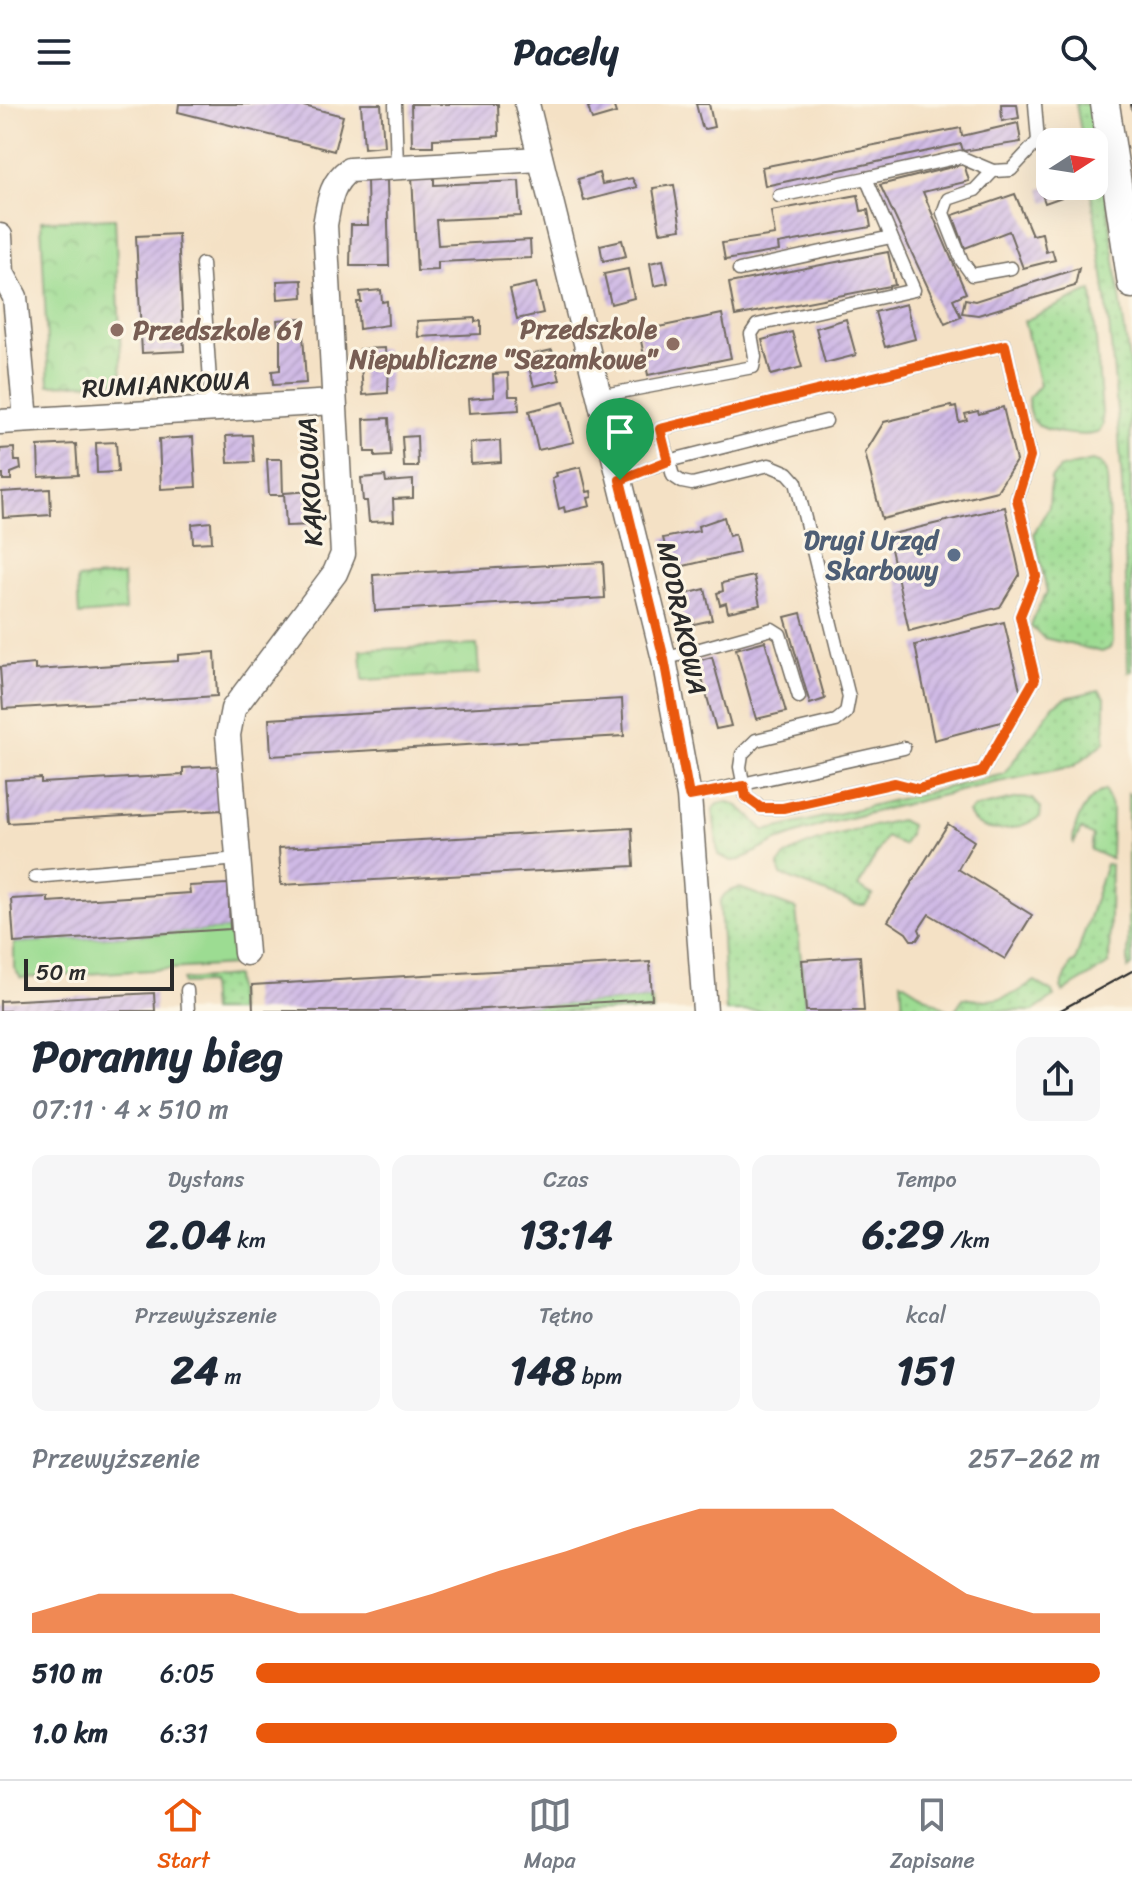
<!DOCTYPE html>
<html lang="pl">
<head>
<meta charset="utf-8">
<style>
  :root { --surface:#fff; --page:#f6f6f7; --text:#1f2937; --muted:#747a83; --line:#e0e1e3; --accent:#ea580c }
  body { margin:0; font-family:Sriracha,sans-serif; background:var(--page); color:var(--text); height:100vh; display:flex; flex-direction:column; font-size:30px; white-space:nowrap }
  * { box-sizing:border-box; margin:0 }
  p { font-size:26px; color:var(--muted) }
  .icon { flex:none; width:44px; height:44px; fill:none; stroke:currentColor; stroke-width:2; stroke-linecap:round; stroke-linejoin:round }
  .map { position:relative; height:907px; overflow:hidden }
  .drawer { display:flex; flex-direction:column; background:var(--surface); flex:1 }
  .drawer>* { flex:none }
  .needle { width:52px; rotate:78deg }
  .buttons { position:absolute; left:1036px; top:24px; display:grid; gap:16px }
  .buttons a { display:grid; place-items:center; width:72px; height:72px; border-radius:16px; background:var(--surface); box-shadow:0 8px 32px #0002; font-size:40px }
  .scale { position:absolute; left:24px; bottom:20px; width:150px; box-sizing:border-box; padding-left:8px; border:4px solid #2b2b2b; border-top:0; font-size:22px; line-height:28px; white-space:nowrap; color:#2b2b2b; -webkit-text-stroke:6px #fcf5e5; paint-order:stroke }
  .pin { position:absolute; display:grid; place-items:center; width:68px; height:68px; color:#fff; margin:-82px -34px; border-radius:50% 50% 50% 0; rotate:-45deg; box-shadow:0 0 8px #0007 }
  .pin .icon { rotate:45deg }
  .round { display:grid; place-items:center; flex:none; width:84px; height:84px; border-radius:16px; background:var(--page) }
  .head { display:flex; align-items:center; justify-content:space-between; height:136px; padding:0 32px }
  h1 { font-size:44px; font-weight:700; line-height:60px }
  .metrics { display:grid; grid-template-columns:repeat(3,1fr); gap:12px; height:136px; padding:8px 32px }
  .metrics div { display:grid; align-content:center; border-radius:16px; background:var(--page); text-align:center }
  .metrics b { font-size:40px; font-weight:700 }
  .metrics small { font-size:22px; font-weight:400 }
  .metrics p { font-size:22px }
  .chart { height:224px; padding:16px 32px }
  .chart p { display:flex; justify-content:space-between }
  .chart svg { width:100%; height:144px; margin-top:8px; fill:var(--accent); opacity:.7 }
  ul { padding:0 32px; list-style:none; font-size:26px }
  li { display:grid; grid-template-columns:128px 96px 1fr; align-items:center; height:60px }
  li i { height:20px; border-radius:10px; background:var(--accent) }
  header { display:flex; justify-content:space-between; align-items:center; height:104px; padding:0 32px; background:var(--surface); font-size:36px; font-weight:700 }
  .tabs { display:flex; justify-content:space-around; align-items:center; height:112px; border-top:2px solid var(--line); background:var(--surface); font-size:22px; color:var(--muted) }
  .tabs a { display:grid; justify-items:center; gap:4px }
  .tabs .selected { color:var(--accent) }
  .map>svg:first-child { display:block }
  .grass { fill:url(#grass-dots); stroke:#64845e; stroke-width:2 }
  .park { fill:url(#park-crowns); stroke:#64845e; stroke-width:2 }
  .garden { fill:#9cdc92; stroke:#64845e; stroke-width:2 }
  .building { fill:url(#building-hatch) }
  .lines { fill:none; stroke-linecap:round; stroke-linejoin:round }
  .service-casing { stroke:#716b61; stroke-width:15 }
  .minor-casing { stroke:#716b61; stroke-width:27 }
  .tertiary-casing { stroke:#716b61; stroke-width:31 }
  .service { stroke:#fff; stroke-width:12 }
  .minor { stroke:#fff; stroke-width:24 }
  .tertiary { stroke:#fff; stroke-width:28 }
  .tram { stroke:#2b2b2b; stroke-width:2 }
  .route-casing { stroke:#fff; stroke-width:16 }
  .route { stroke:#ea580c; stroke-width:10 }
  .education-dot { fill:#8d6e63; stroke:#fcf5e5; stroke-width:3 }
  .service-dot { fill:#5c6f8a; stroke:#fcf5e5; stroke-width:3 }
  .labels { text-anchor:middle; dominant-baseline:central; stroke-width:6; stroke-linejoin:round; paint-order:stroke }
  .education-label { font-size:26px; font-weight:bold; fill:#785e54; stroke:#fcf5e5; text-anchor:end }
  .street-label { font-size:26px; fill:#2b2b2b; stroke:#fcf5e5 }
  .service-label { font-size:26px; font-weight:bold; fill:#4e5e75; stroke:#fcf5e5; text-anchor:end }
</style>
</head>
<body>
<header><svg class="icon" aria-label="menu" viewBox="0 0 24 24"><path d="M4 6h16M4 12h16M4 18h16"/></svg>Pacely<svg class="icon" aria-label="search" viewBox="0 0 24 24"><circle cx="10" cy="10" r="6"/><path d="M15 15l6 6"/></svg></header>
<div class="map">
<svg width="1132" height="907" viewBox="0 0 1132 907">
  <defs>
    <pattern id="grass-dots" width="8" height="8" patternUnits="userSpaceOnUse" patternTransform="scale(2)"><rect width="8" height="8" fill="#9cdc92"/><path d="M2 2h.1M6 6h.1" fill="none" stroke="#87bd7e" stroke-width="1.8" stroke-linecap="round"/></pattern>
    <pattern id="park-crowns" width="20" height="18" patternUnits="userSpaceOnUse" patternTransform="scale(2)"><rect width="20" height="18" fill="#9cdc92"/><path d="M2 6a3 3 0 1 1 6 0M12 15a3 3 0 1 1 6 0" fill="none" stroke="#87bd7e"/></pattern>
    <pattern id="building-hatch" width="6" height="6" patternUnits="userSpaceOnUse" patternTransform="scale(2)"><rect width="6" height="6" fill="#cfb9e5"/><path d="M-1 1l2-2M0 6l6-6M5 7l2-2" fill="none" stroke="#b29fc5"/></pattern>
  </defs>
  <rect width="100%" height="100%" fill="#fcf5e5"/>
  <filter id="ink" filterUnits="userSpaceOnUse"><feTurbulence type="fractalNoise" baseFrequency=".0125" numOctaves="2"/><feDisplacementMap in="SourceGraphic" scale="16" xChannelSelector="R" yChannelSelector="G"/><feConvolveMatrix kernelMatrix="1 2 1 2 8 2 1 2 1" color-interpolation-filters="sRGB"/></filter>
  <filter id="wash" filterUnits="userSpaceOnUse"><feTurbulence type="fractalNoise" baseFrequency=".006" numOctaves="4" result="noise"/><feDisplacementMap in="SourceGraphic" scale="32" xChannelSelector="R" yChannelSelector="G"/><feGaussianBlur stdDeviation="1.8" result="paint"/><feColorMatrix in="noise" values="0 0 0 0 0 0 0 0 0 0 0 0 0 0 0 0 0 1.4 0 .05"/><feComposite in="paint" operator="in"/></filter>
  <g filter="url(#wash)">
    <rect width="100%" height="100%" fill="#f4e1c5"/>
    <!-- grass -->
    <g class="grass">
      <path d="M1076,0H1093L1130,264L1132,567L1128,568C1126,405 1117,243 1090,82H1094V38H1083Z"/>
      <path d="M1092,186L1103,321L1099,328C1086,334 1044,329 1035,318C1028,311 1027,303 1029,293L1040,281L1024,217Z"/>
      <path d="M1092,357L1102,360L1107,368L1113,538L1109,545L1102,548L1044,534L1031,523L1035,510L1047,488L1034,429L1049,403L1051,374L1061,364Z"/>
      <path d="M1099,586L1105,593V638L1074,662L980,682L825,720L777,737L740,756L732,757L718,751L713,705C730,684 751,715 765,727L1004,670L1054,601L1066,594Z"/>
      <path d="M1105,686L1112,705L1111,755L1091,746L1093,732L1081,725L1074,739L1073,737C1074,718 1086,693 1105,686Z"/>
      <path d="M1128,689L1132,692V862L1128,865Z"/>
      <path d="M1019,694L1033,695L1041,704L1040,713C1020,725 982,736 968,709L974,704Z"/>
      <path d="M900,716L910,721L909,730L903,741L886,733L858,783L873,791L865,801H857L781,771C778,764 778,759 784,754C800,738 875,721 900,716Z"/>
      <path d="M1106,760L1111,761L1109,860L1063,888L1061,884L1071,859L1075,858Z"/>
      <path d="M740,784L796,805L806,907H726L720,800C722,789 730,786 740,784Z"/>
      <path d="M235,872L238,907H211L209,879L183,880V876Z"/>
      <path d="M901,877L949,907H903Z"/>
      <path d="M1035,877L1052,888L1054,893L1033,907L955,906L963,894C992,899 1011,895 1035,877Z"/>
    </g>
    <!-- park -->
    <g class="park">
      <path d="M115,114L122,278L49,281L41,117Z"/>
      <path d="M123,472L125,507L79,511L77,475Z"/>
      <path d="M477,541L479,570L363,576L361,546Z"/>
    </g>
    <!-- garden -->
    <g class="garden">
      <path d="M230,825L233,861L21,874L14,864V839Z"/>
      <path d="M652,895L653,907H451Z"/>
    </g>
    <g id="blocks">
      <!-- building -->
      <g class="building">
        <path d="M179,0H296L343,12L334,47L178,8Z"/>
        <path d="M361,0H381L384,42L364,44Z"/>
        <path d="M411,0H498L499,32L433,35V42H412Z"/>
        <path d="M599,0H613L616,9L592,16L588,3Z"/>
        <path d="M696,0H709L714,23L705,25L702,23Z"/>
        <path d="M1001,0H1017L1019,14L1002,17Z"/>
        <path d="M1018,19L1021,38L963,47L961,40L765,82L762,63L961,24L962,32Z"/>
        <path d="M964,60L969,77L923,88L966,189L953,195L961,213L945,220L880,81Z"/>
        <path d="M599,69L602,80L632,74L637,83L584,97L578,75Z"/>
        <path d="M434,71V81L519,77L521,112L436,116L438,141L530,136L531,154L438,158V166L417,167L412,72Z"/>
        <path d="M367,76H387L389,162H350L351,121H368Z"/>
        <path d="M674,81L681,125L660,128L653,84Z"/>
        <path d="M1050,82H1071L1073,89L1045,99L1040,85Z"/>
        <path d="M1015,90L1032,131L1042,129L1046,148L1052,146L1055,156L1023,164L1009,127L965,144L953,111Z"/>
        <path d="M858,91L861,107L868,106L871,123L778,140L779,147L725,156L722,139L775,131L771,107Z"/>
        <path d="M178,130L184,247L142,249L136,132Z"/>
        <path d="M622,136L626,152L603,157L600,141Z"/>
        <path d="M888,148L895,181L735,212L729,179Z"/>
        <path d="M663,156L668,179L654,182L650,159Z"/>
        <path d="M1079,164L1075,182L978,211L962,209L965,195L975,197Z"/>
        <path d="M628,165L634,194L611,200L604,170Z"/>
        <path d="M302,176L303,193L278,195L277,177Z"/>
        <path d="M536,179L543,209L517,215L510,185Z"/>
        <path d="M381,186L382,198L387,197L388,221L359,225L357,198H361L360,188Z"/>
        <path d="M906,200L915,235L885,243L875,208Z"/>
        <path d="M722,210L731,254L648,271L639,227Z"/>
        <path d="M302,214L306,279L273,281L272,267L280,266V228H278L277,216Z"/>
        <path d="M475,214V218L481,217V230L418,233L417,217Z"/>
        <path d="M846,215L856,251L825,259L816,224Z"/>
        <path d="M792,228L802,263L771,271L762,236Z"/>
        <path d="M385,244L386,257L389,256L388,289L363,291L360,245Z"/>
        <path d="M552,246L560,276L534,282L526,252Z"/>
        <path d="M508,269L509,292H518L519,306L469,309L468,295L494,293L493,270Z"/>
        <path d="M564,298L574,338L538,346L529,307Z"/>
        <path d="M951,302L952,304L956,303L959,318L967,316L965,310L978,307L979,310L1003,303L1016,357L997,387L882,415L865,349L884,318Z"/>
        <path d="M389,314L391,352L375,353V348H365L364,315Z"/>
        <path d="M252,331L254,358L228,359L226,332Z"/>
        <path d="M417,332L418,363H404L402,333Z"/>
        <path d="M193,333L196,383L161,385L159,335Z"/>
        <path d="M500,337L501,358L471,360L470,339Z"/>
        <path d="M116,338L118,368L97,369L96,339Z"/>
        <path d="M76,340L78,371L39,373L38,342Z"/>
        <path d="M14,344L15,357H20L21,365L11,369V376H3V370H0V345Z"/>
        <path d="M267,355H282L283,391H269Z"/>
        <path d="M581,363L587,388L591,387L592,393L588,394L590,402L565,408L564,403L559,405L552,374L557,372L556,369Z"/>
        <path d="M385,372L386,378L413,376V394L393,395L394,417L369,418L367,397H363L361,374Z"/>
        <path d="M50,385L51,411L3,414L2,388Z"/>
        <path d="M313,387L315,421L286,422L284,389Z"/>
        <path d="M1005,403L1020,470L1000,503L909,527L888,431Z"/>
        <path d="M724,413L729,432L735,430L739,449L671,465L663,434L699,427L698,422Z"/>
        <path d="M211,418L212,438L193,439L192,420Z"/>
        <path d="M603,458L605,494L375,507L373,471Z"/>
        <path d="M754,472L760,501L728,508L726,499L720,501L717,489L723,487L722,479Z"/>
        <path d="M705,485L712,516L685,522L678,492Z"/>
        <path d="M801,509L825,595L810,600L785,513Z"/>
        <path d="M1004,518L1021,590L1005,617L934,636L915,541Z"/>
        <path d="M765,537L786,608L756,615L736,545Z"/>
        <path d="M215,548L217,592L3,605L0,563L35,560V566L178,557V551Z"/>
        <path d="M712,553L731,622L716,625L697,557Z"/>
        <path d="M622,595L624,632L271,652L269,615Z"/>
        <path d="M220,662L223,706L8,719L5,676L41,674V679L183,671V664Z"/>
        <path d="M948,720L974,737L958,765L1032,811L1005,855L929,810L919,825L921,830L917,836H911L906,829L888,817Z"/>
        <path d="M632,724L634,762L281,781L279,744Z"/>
        <path d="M228,780L230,825L14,839L11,795L48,793V798L190,789L189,782Z"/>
        <path d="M860,852L864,907H806L802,856Z"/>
        <path d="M650,858L652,895L451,907H253L252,881Z"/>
        <path d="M154,889L155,907H0V897Z"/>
      </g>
    </g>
  </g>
  <g filter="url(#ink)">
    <use href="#blocks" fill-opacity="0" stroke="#716b61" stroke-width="2"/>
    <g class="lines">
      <!-- service casing -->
      <g class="service-casing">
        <g id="service">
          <path d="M395,0L397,62"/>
          <path d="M993,67L975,86L948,95L943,109L962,157L972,171L1011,164"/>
          <path d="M779,92L866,74"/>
          <path d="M202,160L212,306"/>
          <path d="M739,166L891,133"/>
          <path d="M1005,241L1030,353L1017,395L1036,472L1020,512L1035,575L982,668L918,685L895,679L783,704H761L746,693L740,663L742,650L756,636L836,617L846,609L849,593L796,378L788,369L769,361L692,380L682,378L673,372L660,325Z"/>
          <path d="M599,292L753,263L755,253L751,230L757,221L914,186L866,74L960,53L993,67L1011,66L1038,37L1035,0"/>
          <path d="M620,376L668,357L826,317"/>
          <path d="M664,555L772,525L780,530L799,593"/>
          <path d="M689,692L904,644"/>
          <path d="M35,773L238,755"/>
          <path d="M187,886L188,907"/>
        </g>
      </g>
      <!-- minor casing -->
      <g class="minor-casing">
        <g id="minor">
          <path d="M527,0L664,555L689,692L705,907"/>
          <path d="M0,132L2,169L15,193L26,316"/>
          <path d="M0,318L334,298"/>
          <path d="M246,849L228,631L233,605L335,469L343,450L325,121C329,100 330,79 349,66L540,55"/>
        </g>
      </g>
      <!-- tertiary casing -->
      <g class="tertiary-casing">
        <path id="tertiary" d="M1105,0L1132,180"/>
      </g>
      <!-- service -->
      <use href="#service" class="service"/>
      <!-- minor -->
      <use href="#minor" class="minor"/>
      <!-- tertiary -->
      <use href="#tertiary" class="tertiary"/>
      <!-- tram -->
      <g class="tram">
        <path d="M1131,0L1132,6"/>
        <path d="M1059,907L1132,867"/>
      </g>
    </g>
  </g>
  <g class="lines" filter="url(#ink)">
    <!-- route casing -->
    <g class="route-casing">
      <path id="route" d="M1005,241L1030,353L1017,395L1036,472L1020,512L1035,575L982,668L918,685L895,679L783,704H761L746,693L744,682L689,692L664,555L620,376L668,357L660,325Z"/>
    </g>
    <!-- route -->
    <use href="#route" class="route"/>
  </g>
  <!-- markers -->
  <g class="education-dot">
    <circle cx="117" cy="226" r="8"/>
    <circle cx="673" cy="240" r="8"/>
  </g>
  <circle class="service-dot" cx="954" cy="451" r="8"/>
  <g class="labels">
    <!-- education labels -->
    <g class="education-label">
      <text x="657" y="225">Przedszkole<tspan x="657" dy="30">Niepubliczne "Sezamkowe"</tspan></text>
      <text x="133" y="226" text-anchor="start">Przedszkole 61</text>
    </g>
    <!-- street labels -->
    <g class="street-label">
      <text transform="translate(166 280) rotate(-3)">RUMIANKOWA</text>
      <text transform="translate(310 378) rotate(-93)">KĄKOLOWA</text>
      <text transform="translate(682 514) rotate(78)">MODRAKOWA</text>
    </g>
    <!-- service labels -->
    <g class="service-label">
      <text x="938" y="436">Drugi Urząd<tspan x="938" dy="30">Skarbowy</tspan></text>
    </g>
  </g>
</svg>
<div class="buttons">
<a><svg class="needle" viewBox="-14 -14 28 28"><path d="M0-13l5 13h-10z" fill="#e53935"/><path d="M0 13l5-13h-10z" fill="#747a83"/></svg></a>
</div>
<div class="scale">50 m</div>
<div class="pin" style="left:620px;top:376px;background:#1e9e55"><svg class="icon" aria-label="arrive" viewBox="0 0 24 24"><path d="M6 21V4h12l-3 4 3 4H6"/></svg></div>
</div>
<section class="drawer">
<div class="head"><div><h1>Poranny bieg</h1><p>07:11 · 4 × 510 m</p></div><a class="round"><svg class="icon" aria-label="share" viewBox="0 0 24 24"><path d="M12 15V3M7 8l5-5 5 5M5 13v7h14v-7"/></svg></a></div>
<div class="metrics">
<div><p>Dystans</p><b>2.04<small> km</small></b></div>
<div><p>Czas</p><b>13:14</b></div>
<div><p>Tempo</p><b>6:29<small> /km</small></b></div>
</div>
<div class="metrics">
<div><p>Przewyższenie</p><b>24<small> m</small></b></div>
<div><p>Tętno</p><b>148<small> bpm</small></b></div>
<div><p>kcal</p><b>151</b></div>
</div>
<div class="chart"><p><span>Przewyższenie</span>257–262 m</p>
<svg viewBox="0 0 160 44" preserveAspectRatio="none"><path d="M0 44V38L10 32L20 32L30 32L40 38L50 38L60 32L70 25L80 19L90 12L100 6L110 6L120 6L130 19L140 32L150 38L160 38V44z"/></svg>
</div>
<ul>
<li><b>510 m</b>6:05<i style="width:100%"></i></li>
<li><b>1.0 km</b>6:31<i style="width:76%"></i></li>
</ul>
</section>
<nav class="tabs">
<a class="selected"><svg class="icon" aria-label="home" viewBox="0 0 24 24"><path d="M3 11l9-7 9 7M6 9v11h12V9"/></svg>Start</a>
<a><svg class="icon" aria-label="map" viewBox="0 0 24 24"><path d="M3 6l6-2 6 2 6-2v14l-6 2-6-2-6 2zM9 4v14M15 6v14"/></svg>Mapa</a>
<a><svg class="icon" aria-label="saved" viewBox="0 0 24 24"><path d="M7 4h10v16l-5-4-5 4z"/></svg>Zapisane</a>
</nav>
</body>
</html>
